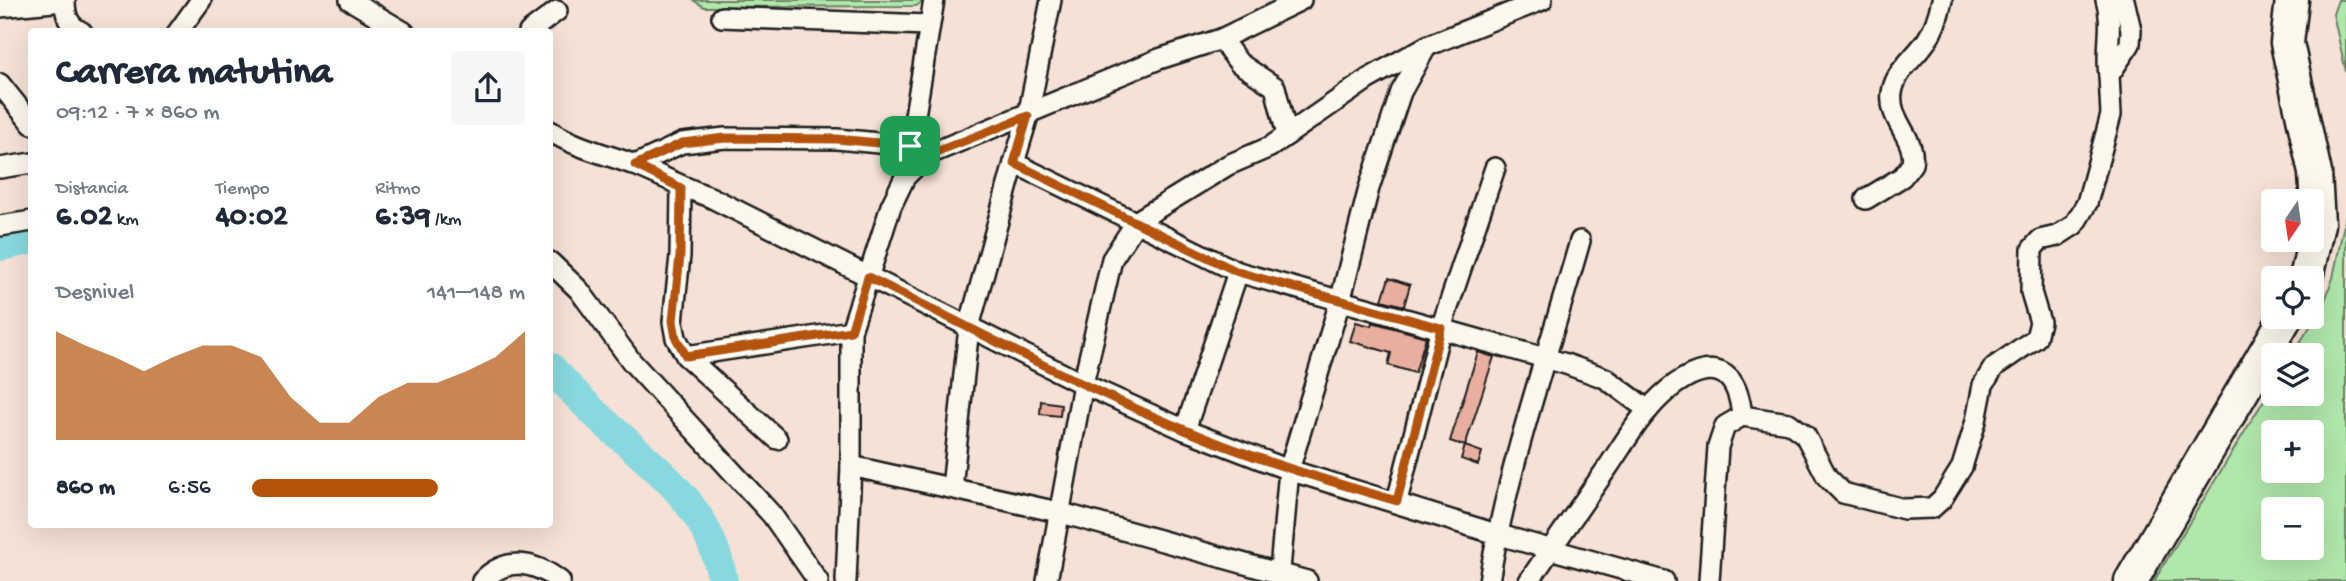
<!DOCTYPE html>
<html lang="es">
<head>
<meta charset="utf-8">
<style>
  :root { --surface:#fff; --page:#f6f6f7; --text:#1f2937; --muted:#747a83; --accent:#b45309 }
  body { margin:0; font-family:"Gochi Hand",sans-serif; background:var(--page); color:var(--text); height:100vh; display:flex; flex-direction:column; font-size:26px; white-space:nowrap }
  * { box-sizing:border-box; margin:0 }
  p { font-size:23px; color:var(--muted) }
  .icon { flex:none; width:38px; height:38px; fill:none; stroke:currentColor; stroke-width:2; stroke-linecap:round; stroke-linejoin:round }
  .map { position:relative; flex:1; overflow:hidden }
  .drawer { position:absolute; left:28px; top:28px; width:525px; height:500px; display:flex; flex-direction:column; background:var(--surface); border-radius:7px; box-shadow:0 7px 28px #0002 }
  .drawer>* { flex:none }
  .needle { width:46px; rotate:193deg }
  .buttons { position:absolute; left:2261px; top:189px; display:grid; gap:14px }
  .buttons a { display:grid; place-items:center; width:63px; height:63px; border-radius:7px; background:var(--surface); box-shadow:0 7px 28px #0002; font-size:35px }
  .pin { position:absolute; display:grid; place-items:center; width:60px; height:60px; color:#fff; margin:-30px; border-radius:14px; box-shadow:0 4px 10px #0006 }
  .round { display:grid; place-items:center; flex:none; width:74px; height:74px; border-radius:7px; background:var(--page) }
  .overview { display:flex; align-items:center; justify-content:space-between; height:119px; padding:0 28px }
  h1 { font-size:38px; font-weight:700; line-height:52px }
  .stats { display:grid; grid-template-columns:repeat(3,1fr); gap:10px; height:119px; padding:7px 28px }
  .stats div { display:grid; align-content:center }
  .stats b { font-size:30px; font-weight:700 }
  .stats small { font-size:19px; font-weight:400 }
  .stats p { font-size:19px }
  .chart { height:196px; padding:14px 28px }
  .chart p { display:flex; justify-content:space-between }
  .chart svg { width:100%; height:126px; margin-top:7px; fill:var(--accent); opacity:.7 }
  ul { padding:0 28px; list-style:none; font-size:23px }
  li { display:grid; grid-template-columns:112px 84px 1fr; align-items:center; height:52px }
  li i { height:18px; border-radius:9px; background:var(--accent) }
  .map>svg:first-child { display:block }
  .green { fill:#b0e7ab; stroke:#668264; stroke-width:2; fill-rule:evenodd }
  .lines { fill:none; stroke-linecap:round; stroke-linejoin:round }
  .river { stroke:#87d9df; stroke-width:30 }
  .building { fill:#e8afa1; stroke:#1c1c1c; stroke-width:2 }
  .minor-casing { stroke:#1c1c1c; stroke-width:24 }
  .trunk-casing { stroke:#1c1c1c; stroke-width:37 }
  .minor { stroke:#fbf7ec; stroke-width:19 }
  .trunk { stroke:#fbf7ec; stroke-width:32 }
  .route-casing { stroke:#fff; stroke-width:14 }
  .route { stroke:#b45309; stroke-width:9 }
</style>
</head>
<body>
<div class="map">
<svg width="2346" height="581" viewBox="0 0 2346 581">
  <rect width="100%" height="100%" fill="#f5e1d6"/>
  <filter id="ink" filterUnits="userSpaceOnUse"><feTurbulence type="fractalNoise" baseFrequency=".0143" numOctaves="2"/><feDisplacementMap in="SourceGraphic" scale="14" xChannelSelector="R" yChannelSelector="G"/><feConvolveMatrix kernelMatrix="1 2 1 2 8 2 1 2 1" color-interpolation-filters="sRGB"/></filter>
  <g filter="url(#ink)">
    <!-- green -->
    <g class="green">
      <path d="M693,0H925L916,6L704,7Z"/>
      <path d="M2338,0H2346V72L2333,14Z"/>
      <path d="M2346,214V581H2154L2273,385V394H2312V355H2292L2323,306L2333,278ZM2273,432H2312V471H2273ZM2273,509H2312V548H2273Z"/>
    </g>
    <g class="lines">
      <!-- river -->
      <g class="river">
        <path d="M0,246L32,239"/>
        <path d="M550,367C567,385 584,404 603,421C657,470 709,504 723,581"/>
      </g>
    </g>
    <!-- building -->
    <g class="building">
      <path d="M1389,278L1410,285L1404,306L1382,300Z"/>
      <path d="M1356,322L1371,326L1372,322L1426,337L1415,373L1388,365L1391,353L1350,341Z"/>
      <path d="M1478,352L1494,357L1465,446L1450,441Z"/>
      <path d="M1041,401L1061,404L1060,416L1040,414Z"/>
      <path d="M1465,446L1482,452L1478,465L1461,459Z"/>
    </g>
    <g class="lines">
      <!-- minor casing -->
      <g class="minor-casing">
        <g id="minor">
          <path d="M65,0C65,15 68,26 82,32"/>
          <path d="M350,0L404,32"/>
          <path d="M1051,0L1028,116L1014,163L1238,272L1566,364L1605,378L1648,410"/>
          <path d="M2106,0C2114,24 2105,50 2109,75"/>
          <path d="M0,7L64,1"/>
          <path d="M722,17L927,25"/>
          <path d="M178,32L201,0"/>
          <path d="M529,32L557,11"/>
          <path d="M1221,39L1239,63L1275,87L1287,135"/>
          <path d="M0,84L32,124"/>
          <path d="M550,131C577,148 606,154 635,165C660,175 684,188 710,197L1083,384L1185,430L1289,470L1496,534L1664,581"/>
          <path d="M910,146L934,0"/>
          <path d="M927,155L905,177L891,206L851,331V466L1058,512L1307,581"/>
          <path d="M635,165L682,143L725,138L837,139L910,146L927,155L1159,59L1221,39L1301,0"/>
          <path d="M0,168L32,163"/>
          <path d="M681,188L680,256L673,322L676,338L686,356L777,439"/>
          <path d="M1866,199L1902,177L1912,164C1917,138 1888,121 1892,93C1895,71 1915,58 1927,40C1935,28 1939,14 1942,0"/>
          <path d="M0,226L32,221"/>
          <path d="M550,262L579,290L632,362L772,515L818,581"/>
          <path d="M686,356L851,331"/>
          <path d="M1742,416L1789,423L1805,435L1827,477L1843,493L1904,509L1932,508L1942,499L1962,467L1976,421L1983,385L1994,367L2036,338L2040,322L2031,292L2032,249L2040,240L2057,236L2074,225L2087,203L2111,115L2109,75L2130,44L2131,30L2124,0"/>
          <path d="M1185,430L1238,272"/>
          <path d="M952,488L969,327L1014,163"/>
          <path d="M1397,501L1441,328L1495,168"/>
          <path d="M482,581C506,556 534,561 560,581"/>
          <path d="M846,581L851,466"/>
          <path d="M1047,581L1083,384L1112,259L1137,221L1228,165L1270,147L1368,79L1427,46L1542,0"/>
          <path d="M1279,581L1289,470L1341,298L1369,188L1401,92L1425,49"/>
          <path d="M1489,581C1508,465 1548,354 1580,241"/>
          <path d="M1529,581C1555,543 1581,505 1608,467C1621,448 1633,427 1648,410C1681,371 1735,342 1742,416L1725,426L1718,447L1709,581"/>
        </g>
      </g>
      <!-- trunk casing -->
      <g class="trunk-casing">
        <g id="trunk">
          <path d="M2292,0L2287,43L2315,173L2318,224L2306,278"/>
          <path d="M2131,581L2286,317"/>
        </g>
      </g>
      <!-- minor -->
      <use href="#minor" class="minor"/>
      <!-- trunk -->
      <use href="#trunk" class="trunk"/>
    </g>
  </g>
  <g class="lines" filter="url(#ink)">
    <!-- route casing -->
    <g class="route-casing">
      <path id="route" d="M1028,116L1014,163L1238,272L1441,328L1397,501C1325,480 1254,459 1185,430C1077,385 973,329 868,277L851,331L686,356L676,338L673,321L680,256L681,188L635,165L682,143L725,138L837,139L910,146L928,155Z"/>
    </g>
    <!-- route -->
    <use href="#route" class="route"/>
  </g>
</svg>
<div class="buttons">
<a><svg class="needle" viewBox="-14 -14 28 28"><path d="M0-13l5 13h-10z" fill="#e53935"/><path d="M0 13l5-13h-10z" fill="#747a83"/></svg></a>
<a><svg class="icon" aria-label="locate" viewBox="0 0 24 24"><circle cx="12" cy="12" r="6"/><path d="M12 2v4M12 18v4M2 12h4M18 12h4"/></svg></a>
<a><svg class="icon" aria-label="layers" viewBox="0 0 24 24"><path d="M12 4l9 5-9 5-9-5zM3 14l9 5 9-5"/></svg></a>
<a>+</a>
<a>−</a>
</div>
<div class="pin" style="left:910px;top:146px;background:#1e9e55"><svg class="icon" aria-label="arrive" viewBox="0 0 24 24"><path d="M6 21V4h12l-3 4 3 4H6"/></svg></div>
<section class="drawer">
<div class="overview"><div><h1>Carrera matutina</h1><p>09:12 · 7 × 860 m</p></div><a class="round"><svg class="icon" aria-label="share" viewBox="0 0 24 24"><path d="M12 15V3M7 8l5-5 5 5M5 13v7h14v-7"/></svg></a></div>
<div class="stats">
<div><p>Distancia</p><b>6.02<small> km</small></b></div>
<div><p>Tiempo</p><b>40:02</b></div>
<div><p>Ritmo</p><b>6:39<small> /km</small></b></div>
</div>
<div class="chart"><p><span>Desnivel</span>141–148 m</p>
<svg viewBox="0 0 160 44" preserveAspectRatio="none"><path d="M0 44V6L10 11L20 15L30 20L40 15L50 11L60 11L70 15L80 29L90 38L100 38L110 29L120 24L130 24L140 20L150 15L160 6V44z"/></svg>
</div>
<ul>
<li><b>860 m</b>6:56<i style="width:68%"></i></li>
</ul>
</section>
</div>
</body>
</html>
